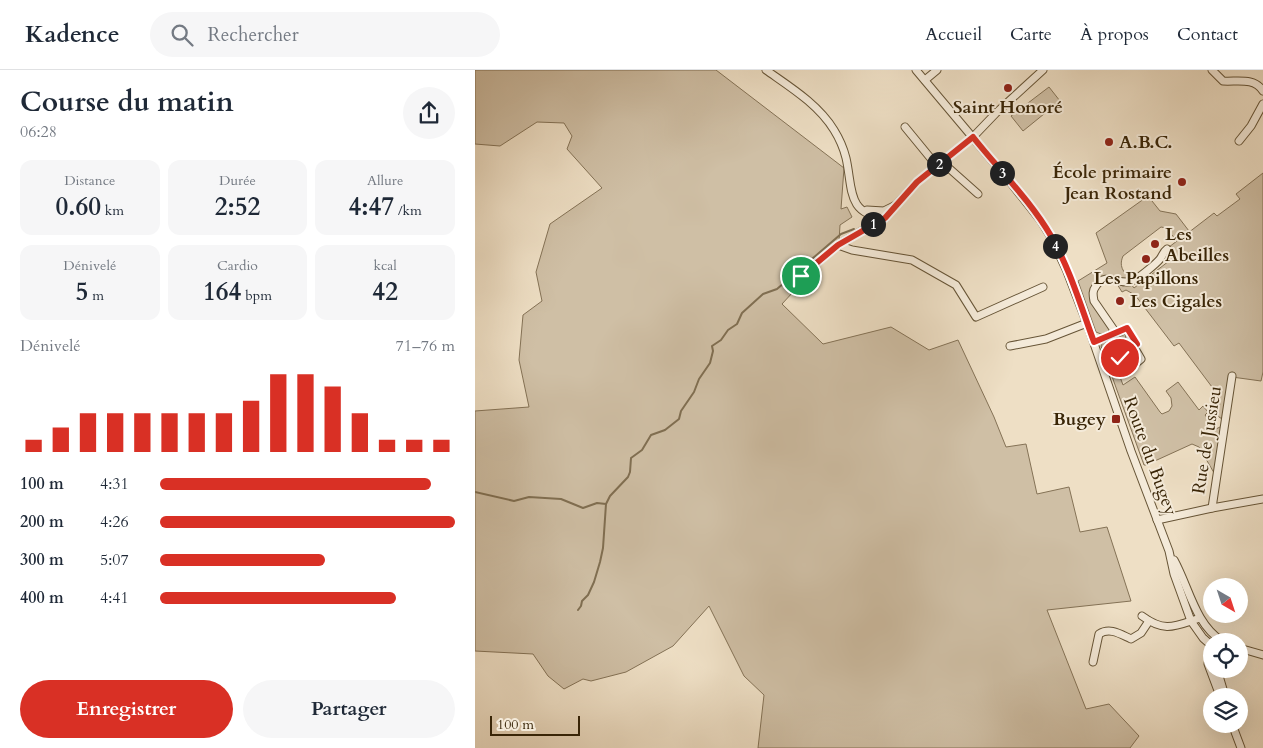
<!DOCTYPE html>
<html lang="fr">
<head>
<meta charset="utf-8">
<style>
  :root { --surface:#fff; --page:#f6f6f7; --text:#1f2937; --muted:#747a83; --line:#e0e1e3; --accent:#d93025 }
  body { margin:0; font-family:Cardo,serif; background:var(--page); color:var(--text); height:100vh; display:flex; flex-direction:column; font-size:19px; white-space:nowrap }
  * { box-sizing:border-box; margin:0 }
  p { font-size:16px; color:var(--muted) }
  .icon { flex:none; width:28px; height:28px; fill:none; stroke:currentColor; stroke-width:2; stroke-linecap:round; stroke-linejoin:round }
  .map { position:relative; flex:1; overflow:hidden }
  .panel { display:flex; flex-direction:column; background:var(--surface); width:475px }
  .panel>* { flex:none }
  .needle { width:32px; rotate:141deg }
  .tools { position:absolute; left:728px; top:508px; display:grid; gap:10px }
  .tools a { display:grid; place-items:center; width:45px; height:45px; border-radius:50%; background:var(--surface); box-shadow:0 5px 20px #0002; font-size:25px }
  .scale { position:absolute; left:15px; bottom:12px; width:90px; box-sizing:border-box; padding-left:5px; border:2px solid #392507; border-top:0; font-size:14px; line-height:18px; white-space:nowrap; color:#392507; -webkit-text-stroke:4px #f4ead9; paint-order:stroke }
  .pin { position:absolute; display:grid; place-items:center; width:42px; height:42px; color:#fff; margin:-21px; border:2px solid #fff; border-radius:50%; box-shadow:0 1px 5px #0007 }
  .km { position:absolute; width:25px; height:25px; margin:-12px; border-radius:50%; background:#222; color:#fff; font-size:14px; line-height:25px; text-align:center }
  .round { display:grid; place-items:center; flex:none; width:52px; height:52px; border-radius:26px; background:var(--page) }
  .head { display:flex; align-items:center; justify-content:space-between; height:85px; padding:0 20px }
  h1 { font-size:28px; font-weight:600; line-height:38px }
  .figures { display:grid; grid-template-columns:repeat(3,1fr); gap:8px; height:85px; padding:5px 20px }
  .figures div { display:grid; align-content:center; border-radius:12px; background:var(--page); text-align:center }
  .figures b { font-size:25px; font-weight:600 }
  .figures small { font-size:14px; font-weight:400 }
  .figures p { font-size:14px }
  .chart { height:140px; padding:10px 20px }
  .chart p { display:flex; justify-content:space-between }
  .chart svg { width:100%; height:90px; margin-top:5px; stroke:var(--accent); stroke-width:6 }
  .button { display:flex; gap:10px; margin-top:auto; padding:10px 20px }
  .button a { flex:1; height:58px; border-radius:30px; background:var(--accent); color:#fff; font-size:20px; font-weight:600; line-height:58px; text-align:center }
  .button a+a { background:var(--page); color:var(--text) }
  ul { padding:0 20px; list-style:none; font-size:16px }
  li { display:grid; grid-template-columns:80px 60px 1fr; align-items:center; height:38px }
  li i { height:12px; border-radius:6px; background:var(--accent) }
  header { display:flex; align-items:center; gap:30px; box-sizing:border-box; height:70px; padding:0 25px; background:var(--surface); border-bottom:1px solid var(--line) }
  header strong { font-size:24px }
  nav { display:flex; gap:28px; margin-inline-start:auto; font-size:18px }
  .search { width:350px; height:45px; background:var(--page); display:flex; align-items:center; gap:12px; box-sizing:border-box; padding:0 18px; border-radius:28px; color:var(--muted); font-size:19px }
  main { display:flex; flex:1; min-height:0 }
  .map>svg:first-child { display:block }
  .green { fill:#cfbfa5; stroke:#847256 }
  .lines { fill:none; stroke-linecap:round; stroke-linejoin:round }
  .stream { stroke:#806f52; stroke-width:2 }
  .street-casing { stroke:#665436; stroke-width:9 }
  .street { stroke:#f4ead9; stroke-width:7 }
  .route-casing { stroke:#fff; stroke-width:10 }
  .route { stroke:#d93025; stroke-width:6 }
  .poi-dot { fill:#8f2418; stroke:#f4ead9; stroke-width:2 }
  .labels { text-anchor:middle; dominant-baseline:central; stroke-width:4; stroke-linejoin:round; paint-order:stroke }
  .poi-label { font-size:18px; font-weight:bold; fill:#392507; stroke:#f4ead9; text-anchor:start }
  .street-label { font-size:18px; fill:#392507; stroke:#f4ead9 }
</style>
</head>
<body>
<header>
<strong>Kadence</strong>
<div class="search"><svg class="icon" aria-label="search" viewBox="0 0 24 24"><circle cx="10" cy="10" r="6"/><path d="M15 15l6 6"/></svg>Rechercher</div>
<nav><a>Accueil</a><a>Carte</a><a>À propos</a><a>Contact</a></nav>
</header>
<main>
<section class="panel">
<div class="head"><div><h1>Course du matin</h1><p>06:28</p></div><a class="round"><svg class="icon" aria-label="share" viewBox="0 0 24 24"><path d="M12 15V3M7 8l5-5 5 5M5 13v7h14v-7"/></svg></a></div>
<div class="figures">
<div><p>Distance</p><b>0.60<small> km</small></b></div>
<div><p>Durée</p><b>2:52</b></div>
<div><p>Allure</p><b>4:47<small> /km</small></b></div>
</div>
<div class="figures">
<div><p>Dénivelé</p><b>5<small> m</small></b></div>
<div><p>Cardio</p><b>164<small> bpm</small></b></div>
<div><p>kcal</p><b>42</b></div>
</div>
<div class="chart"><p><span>Dénivelé</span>71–76 m</p>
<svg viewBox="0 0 160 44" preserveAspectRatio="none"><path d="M5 44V38M15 44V32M25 44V25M35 44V25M45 44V25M55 44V25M65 44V25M75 44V25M85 44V19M95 44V6M105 44V6M115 44V12M125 44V25M135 44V38M145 44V38M155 44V38"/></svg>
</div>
<ul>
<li><b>100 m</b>4:31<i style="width:92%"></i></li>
<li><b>200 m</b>4:26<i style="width:100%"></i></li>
<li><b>300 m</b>5:07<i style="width:56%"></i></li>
<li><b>400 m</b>4:41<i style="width:80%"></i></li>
</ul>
<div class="button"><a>Enregistrer</a><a>Partager</a></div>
</section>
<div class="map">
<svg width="788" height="678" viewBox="0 0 788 678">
  <rect width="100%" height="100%" fill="#eedfc5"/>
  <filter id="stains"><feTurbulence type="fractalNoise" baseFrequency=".004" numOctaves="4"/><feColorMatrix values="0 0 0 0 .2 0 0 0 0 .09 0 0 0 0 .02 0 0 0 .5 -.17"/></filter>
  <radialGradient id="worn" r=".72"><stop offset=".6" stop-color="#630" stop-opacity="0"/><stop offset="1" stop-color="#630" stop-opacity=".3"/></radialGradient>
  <!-- green -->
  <g class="green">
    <path d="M0,0H241L369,98L366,139L372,137L377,147L365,155L364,172L307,234L348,274L416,257L454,280L483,270L519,347L531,377L551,374L562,424L594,417L605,462L632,457L656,531L572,540L611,639L634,634L664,666L655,678H283L289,625L269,606L234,536L198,576L151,602L116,611L108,609L89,619L73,606L58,584L0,581V341L54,337L44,290L48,245L67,231L61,202L75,154L127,118L92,79L97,66L89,53L62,52L25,76L0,74Z"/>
    <path d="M574,17L585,31L548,61L536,46Z"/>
    <path d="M788,103V302L786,311L757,307L751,348H745L739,340L745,335L740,328L743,325L704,273L699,276L660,225L651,220L647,222L642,214L648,216L656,214L659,218L694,191L691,186L694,177L702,171L691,158L686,157L648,186C643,198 650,203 657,211L632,209L618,221L635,259L632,262L626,264L621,262L603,211L632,193L621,163L673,126L685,141L701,144L714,161L709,166L739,143L742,146L765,129L761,124Z"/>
    <path d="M650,263L651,269L634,277L648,315L660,307L685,342L687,344L694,341L697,336L696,328L691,321L703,312L724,340L728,336L733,342L730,345L741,359L745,357L749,358L742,408L724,377L717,374L671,395H669L626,276L628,272Z"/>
  </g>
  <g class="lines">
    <!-- stream -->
    <g class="stream">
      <path d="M0,422L39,431L54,427L86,429L108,438L122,433L131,434"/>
      <path d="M103,540L106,536L107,531L113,525L119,512L125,492L128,478L131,434L135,426L153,407L155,402L156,388L167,380L176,365L190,360L204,349L206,341L219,322L224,309L235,293L238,281L237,276L246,270L253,260L262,254L267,243L288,224L302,219L366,164L379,159"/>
    </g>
    <!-- street casing -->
    <g class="street-casing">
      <g id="street">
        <path d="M291,0C315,17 343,34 359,60C364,68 369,80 371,88C378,118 371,144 410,148"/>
        <path d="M441,0L536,113L566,151L576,167L591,199L614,259L656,381L694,481L699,504L716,551L728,568L736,575"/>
        <path d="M737,0L748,11C762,12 779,7 788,21"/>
        <path d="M450,10L462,0"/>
        <path d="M430,57L462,96"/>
        <path d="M764,71L776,56L788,34"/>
        <path d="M467,92L503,124"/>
        <path d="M421,135L442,112L498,67L521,43L568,0"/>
        <path d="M392,140L409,141L421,135L410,148L402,152L409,141"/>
        <path d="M363,175L377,180L437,190L481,215L501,247L568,217"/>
        <path d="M318,213L363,175L402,152"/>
        <path d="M641,263L619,231C618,225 617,221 621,216C630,201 645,216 657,211C663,209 682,193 685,189C688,185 688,182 692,179"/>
        <path d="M619,272L652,259L662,274L645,288L647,298L653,300L666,289L659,277"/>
        <path d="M535,276L571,269L612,253"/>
        <path d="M737,438L757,306"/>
        <path d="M682,450L737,438L788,429"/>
        <path d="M699,490C714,517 720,554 747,571"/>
        <path d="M667,546C690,563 700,556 725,548"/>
        <path d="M764,578L788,585"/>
        <path d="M736,580L733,594L745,626"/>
        <path d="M618,592L624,564C635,557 645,564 656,569L666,563L674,551"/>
        <path d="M742,599L750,626"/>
        <path d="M757,654L766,678"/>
      </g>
    </g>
    <!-- street -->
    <use href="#street" class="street"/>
  </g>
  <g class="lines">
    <!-- route casing -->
    <g class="route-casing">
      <path id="route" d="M326,206L363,175L410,148L442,112L498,67C524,100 555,130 576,166C595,199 606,237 619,272L652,258L662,274L645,288"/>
    </g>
    <!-- route -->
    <use href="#route" class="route"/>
  </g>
  <!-- markers -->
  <g class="poi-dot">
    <circle cx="533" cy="18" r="5"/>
    <circle cx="634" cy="72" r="5"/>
    <circle cx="707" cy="112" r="5"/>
    <circle cx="680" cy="174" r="5"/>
    <circle cx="671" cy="189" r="5"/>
    <circle cx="645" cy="231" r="5"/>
    <rect x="636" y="344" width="10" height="10" rx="2.5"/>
  </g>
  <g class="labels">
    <!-- poi labels -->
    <g class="poi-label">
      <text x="533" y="37" text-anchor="middle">Saint Honoré</text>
      <text x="644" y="72">A.B.C.</text>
      <text x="697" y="102" text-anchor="end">École primaire<tspan x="697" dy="21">Jean Rostand</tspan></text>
      <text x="690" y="164">Les<tspan x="690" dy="21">Abeilles</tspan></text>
      <text x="671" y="208" text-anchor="middle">Les Papillons</text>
      <text x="655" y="231">Les Cigales</text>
      <text x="631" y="349" text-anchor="end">Bugey</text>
    </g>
    <!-- street labels -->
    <g class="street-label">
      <text transform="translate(732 370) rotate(-81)">Rue de Jussieu</text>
      <text transform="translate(675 386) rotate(70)">Route du Bugey</text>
    </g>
  </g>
  <rect width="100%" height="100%" filter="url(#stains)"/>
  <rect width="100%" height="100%" fill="url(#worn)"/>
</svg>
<div class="tools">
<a><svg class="needle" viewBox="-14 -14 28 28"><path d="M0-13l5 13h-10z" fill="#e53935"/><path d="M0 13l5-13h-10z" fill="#747a83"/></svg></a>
<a><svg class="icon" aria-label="locate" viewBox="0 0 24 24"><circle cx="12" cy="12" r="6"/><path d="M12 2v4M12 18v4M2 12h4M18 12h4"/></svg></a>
<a><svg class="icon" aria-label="layers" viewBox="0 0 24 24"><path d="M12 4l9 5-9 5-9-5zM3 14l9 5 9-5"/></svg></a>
</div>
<div class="scale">100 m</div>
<div class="pin" style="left:326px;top:206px;background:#1e9e55"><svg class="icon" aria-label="arrive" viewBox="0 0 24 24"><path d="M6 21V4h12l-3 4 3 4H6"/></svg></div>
<div class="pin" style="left:645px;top:288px;background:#d93025"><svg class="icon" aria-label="check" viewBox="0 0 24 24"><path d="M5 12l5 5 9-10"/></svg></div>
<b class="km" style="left:398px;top:154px">1</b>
<b class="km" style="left:464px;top:94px">2</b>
<b class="km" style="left:527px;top:103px">3</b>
<b class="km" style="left:580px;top:176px">4</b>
</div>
</main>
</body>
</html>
